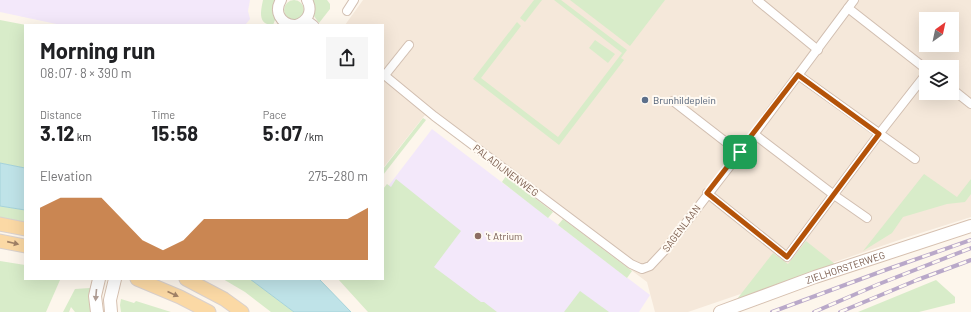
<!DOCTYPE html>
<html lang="en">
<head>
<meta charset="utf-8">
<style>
  :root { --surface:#fff; --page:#f6f6f6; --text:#202124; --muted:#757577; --accent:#b45309 }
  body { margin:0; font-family:Barlow,sans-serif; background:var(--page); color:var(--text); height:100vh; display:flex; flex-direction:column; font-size:15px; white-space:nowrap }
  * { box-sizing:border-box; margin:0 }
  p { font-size:13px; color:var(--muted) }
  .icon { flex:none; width:22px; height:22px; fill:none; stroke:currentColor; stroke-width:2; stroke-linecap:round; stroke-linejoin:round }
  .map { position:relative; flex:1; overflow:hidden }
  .panel { position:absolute; left:24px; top:24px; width:360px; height:256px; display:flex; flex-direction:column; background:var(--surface); border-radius:0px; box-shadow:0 4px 16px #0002 }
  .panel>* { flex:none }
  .needle { width:26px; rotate:33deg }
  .fabs { position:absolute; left:919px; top:12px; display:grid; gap:8px }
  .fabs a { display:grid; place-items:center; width:40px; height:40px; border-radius:0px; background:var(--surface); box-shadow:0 4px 16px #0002; font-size:20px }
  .pin { position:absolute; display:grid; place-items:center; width:34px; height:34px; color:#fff; margin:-17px; border-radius:8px; box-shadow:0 2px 6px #0006 }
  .round { display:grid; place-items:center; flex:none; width:42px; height:42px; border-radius:0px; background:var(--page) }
  .headline { display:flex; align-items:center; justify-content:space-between; height:68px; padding:0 16px }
  h1 { font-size:22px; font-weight:700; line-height:30px }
  .figures { display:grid; grid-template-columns:repeat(3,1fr); gap:6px; height:68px; padding:4px 16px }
  .figures div { display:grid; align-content:center }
  .figures b { font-size:20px; font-weight:700 }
  .figures small { font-size:11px; font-weight:400 }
  .figures p { font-size:11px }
  .chart { height:112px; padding:8px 16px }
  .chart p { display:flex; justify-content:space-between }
  .chart svg { width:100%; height:72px; margin-top:4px; fill:var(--accent); opacity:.7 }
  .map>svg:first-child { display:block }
  .residential { fill:#f5e8da; fill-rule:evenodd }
  .education { fill:#f3e8fa }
  .green { fill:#d8ecc9 }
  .water { fill:#bfe3e8; stroke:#a5d3da }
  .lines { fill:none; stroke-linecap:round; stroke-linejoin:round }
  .minor-casing { stroke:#d1beb0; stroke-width:10 }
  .tertiary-casing { stroke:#d1beb0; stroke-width:12 }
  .secondary-casing { stroke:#d6c0b0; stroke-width:14 }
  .primary-casing { stroke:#dad1cd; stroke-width:15 }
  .minor { stroke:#fff; stroke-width:8 }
  .tertiary { stroke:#fff; stroke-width:10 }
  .secondary { stroke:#fff; stroke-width:12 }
  .primary { stroke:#fbd9a5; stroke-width:13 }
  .rail-casing { stroke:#b9a8c9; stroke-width:4 }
  .rail { stroke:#fffaf3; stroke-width:2.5; stroke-dasharray:8; stroke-linecap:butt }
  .oneway { fill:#a18267 }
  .oneway2 { fill:#af9d94 }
  .route-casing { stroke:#fff; stroke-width:8 }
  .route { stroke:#b45309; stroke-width:5 }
  .service-dot { fill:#5c6f8a; stroke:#fffaf3; stroke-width:1.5 }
  .education-dot { fill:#8d6e63; stroke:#fffaf3; stroke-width:1.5 }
  .labels { text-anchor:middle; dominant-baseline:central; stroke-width:4; stroke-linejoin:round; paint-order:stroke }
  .service-label { font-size:10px; fill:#4e5e75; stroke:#fffaf3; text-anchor:start }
  .street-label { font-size:10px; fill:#7a5c4d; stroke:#fffaf3 }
  .education-label { font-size:10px; fill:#785e54; stroke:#fffaf3; text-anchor:start }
</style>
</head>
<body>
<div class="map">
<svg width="971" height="312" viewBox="0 0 971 312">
  <rect width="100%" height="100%" fill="#fdf6ec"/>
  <!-- residential -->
  <path class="residential" d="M363,0H971V217L908,237L688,312H655L647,282L425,115L383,168V25H345ZM926,19H952V45H926ZM926,67H952V93H926Z"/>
  <!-- education -->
  <g class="education">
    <path d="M0,0H250L248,11L250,19L245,25H61L0,12Z"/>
    <path d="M432,129L650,295L639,312H372L383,279V193Z"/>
  </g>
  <!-- green -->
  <g class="green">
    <path d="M263,0H277L274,9L275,20L273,25C257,25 261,10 263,0Z"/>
    <path d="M313,0H327L330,4V9L319,23L314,16Z"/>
    <path d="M534,0H542L525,22L520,18Z"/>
    <path d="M554,0H561L627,50L621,58L624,60L559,145L473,79L517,22L521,26L481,78L558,137L622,53Z"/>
    <path d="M570,0H665L630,46Z"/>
    <circle cx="294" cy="10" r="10"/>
    <path d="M0,20L26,25H25V168L0,163Z"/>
    <path d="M595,40L615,54L608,63L589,48Z"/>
    <path d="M423,118L426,120L383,175V169Z"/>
    <path d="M924,174L957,197L971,179V194L965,202L947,204L903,217L892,233L863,251Z"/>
    <path d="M506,176L553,212L548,218L502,182Z"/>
    <path d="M396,179L461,231L434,267L481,302H484L497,312H368L338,279H383V189L387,184L391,187Z"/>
    <path d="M0,206L25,210V224L0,218Z"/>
    <path d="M563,219L632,271L627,278L558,225Z"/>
    <path d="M806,241L835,264L737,299L773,253L788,264Z"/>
    <path d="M0,261L25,265V279H58L60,280L46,312H0Z"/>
    <path d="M223,279H250L294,312H271L245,292Z"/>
    <path d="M936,280L955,297V303L919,312H858Z"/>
    <path d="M90,288L95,312H75L71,307L69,312H63L75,289Z"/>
    <path d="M580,291L609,312H564Z"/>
    <path d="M121,299L134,303L136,301L171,312H121L120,305Z"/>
  </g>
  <!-- water -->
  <g class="water">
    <path d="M0,163L25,168V210L0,206Z"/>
    <path d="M250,279H319L351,312H294Z"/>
  </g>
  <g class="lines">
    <!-- minor casing -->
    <g class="minor-casing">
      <g id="minor">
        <path d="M757,0L818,50"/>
        <path d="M848,8L926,69"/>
        <path d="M347,11L354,0"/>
        <path d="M306,19L314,25"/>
        <path d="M383,74L434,116L631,264L642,269L650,266L665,250L740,153L854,0"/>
        <path d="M385,75L409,45"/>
        <path d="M798,75L915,159"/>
        <path d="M952,89L971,104"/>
        <path d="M673,101L740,153"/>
        <path d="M754,134L834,195L867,218"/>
        <path d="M707,193L787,257L879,134L926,74"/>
      </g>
    </g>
    <!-- tertiary casing -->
    <g class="tertiary-casing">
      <g id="tertiary">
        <path d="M281,0C274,11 280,24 294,25"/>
        <path d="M296,25C308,21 313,11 307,0"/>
      </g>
    </g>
    <!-- secondary casing -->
    <g class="secondary-casing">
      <g id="secondary">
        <path d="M97,312L95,296L99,279"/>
        <path d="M111,312L110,300L115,279"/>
        <path id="s1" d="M720,312L815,277L971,226"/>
      </g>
    </g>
    <!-- primary casing -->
    <g class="primary-casing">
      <g id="primary">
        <path d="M0,224L25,229"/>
        <path d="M0,241L25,246"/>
        <path d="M137,279L180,297L209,312"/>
        <path d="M186,279L224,299L242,312"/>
      </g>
    </g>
    <!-- minor -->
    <use href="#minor" class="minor"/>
    <!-- tertiary -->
    <use href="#tertiary" class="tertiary"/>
    <!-- secondary -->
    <use href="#secondary" class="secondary"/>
    <!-- primary -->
    <use href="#primary" class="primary"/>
    <!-- rail casing -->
    <g class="rail-casing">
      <g id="rail">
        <path d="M772,312L888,269L971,240"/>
        <path d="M814,312L879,284L971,248"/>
        <path d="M840,312L917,280L971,260"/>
      </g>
    </g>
    <!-- rail -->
    <use href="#rail" class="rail"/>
  </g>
  <!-- one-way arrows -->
  <defs><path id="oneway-solid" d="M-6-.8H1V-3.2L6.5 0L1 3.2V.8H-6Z"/></defs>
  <g class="oneway">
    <use href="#oneway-solid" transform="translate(13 243) rotate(13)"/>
    <use href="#oneway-solid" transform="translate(173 294) rotate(24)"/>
  </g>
  <use class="oneway2" href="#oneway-solid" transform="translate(96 295) rotate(95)"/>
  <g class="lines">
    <!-- route casing -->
    <g class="route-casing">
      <path id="route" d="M798,75L879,134L787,257L707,193Z"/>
    </g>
    <!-- route -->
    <use href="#route" class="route"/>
  </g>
  <!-- markers -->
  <circle class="service-dot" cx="645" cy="100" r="4"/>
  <circle class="education-dot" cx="478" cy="236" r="4"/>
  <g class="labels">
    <!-- service labels -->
    <g class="service-label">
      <text x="653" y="100">Brunhildeplein</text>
    </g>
    <!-- street labels -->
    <g class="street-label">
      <text transform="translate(506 170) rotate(37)">PALADIJNENWEG</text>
      <text transform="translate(681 228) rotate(-53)">SAGENLAAN</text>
      <text stroke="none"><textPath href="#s1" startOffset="133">ZIELHORSTERWEG</textPath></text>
    </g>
    <!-- education labels -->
    <g class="education-label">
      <text x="486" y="236">'t Atrium</text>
    </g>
  </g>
</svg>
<div class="fabs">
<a><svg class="needle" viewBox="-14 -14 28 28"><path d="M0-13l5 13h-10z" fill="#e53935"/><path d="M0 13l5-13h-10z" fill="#757577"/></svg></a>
<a><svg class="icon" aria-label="layers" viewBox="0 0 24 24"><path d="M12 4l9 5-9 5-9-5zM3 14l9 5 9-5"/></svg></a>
</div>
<div class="pin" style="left:740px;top:152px;background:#1e9e55"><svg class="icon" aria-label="arrive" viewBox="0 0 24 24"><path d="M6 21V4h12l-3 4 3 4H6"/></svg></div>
<section class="panel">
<div class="headline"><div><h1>Morning run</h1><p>08:07 · 8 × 390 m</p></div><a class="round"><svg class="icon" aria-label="share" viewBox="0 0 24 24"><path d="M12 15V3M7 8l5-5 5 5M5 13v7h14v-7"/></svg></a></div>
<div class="figures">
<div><p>Distance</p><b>3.12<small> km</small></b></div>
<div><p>Time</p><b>15:58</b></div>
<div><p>Pace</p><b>5:07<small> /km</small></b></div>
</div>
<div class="chart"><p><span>Elevation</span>275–280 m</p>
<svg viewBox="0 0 160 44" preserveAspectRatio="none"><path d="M0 44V12L10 6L20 6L30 6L40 19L50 32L60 38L70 32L80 19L90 19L100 19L110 19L120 19L130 19L140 19L150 19L160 12V44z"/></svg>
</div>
</section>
</div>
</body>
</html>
